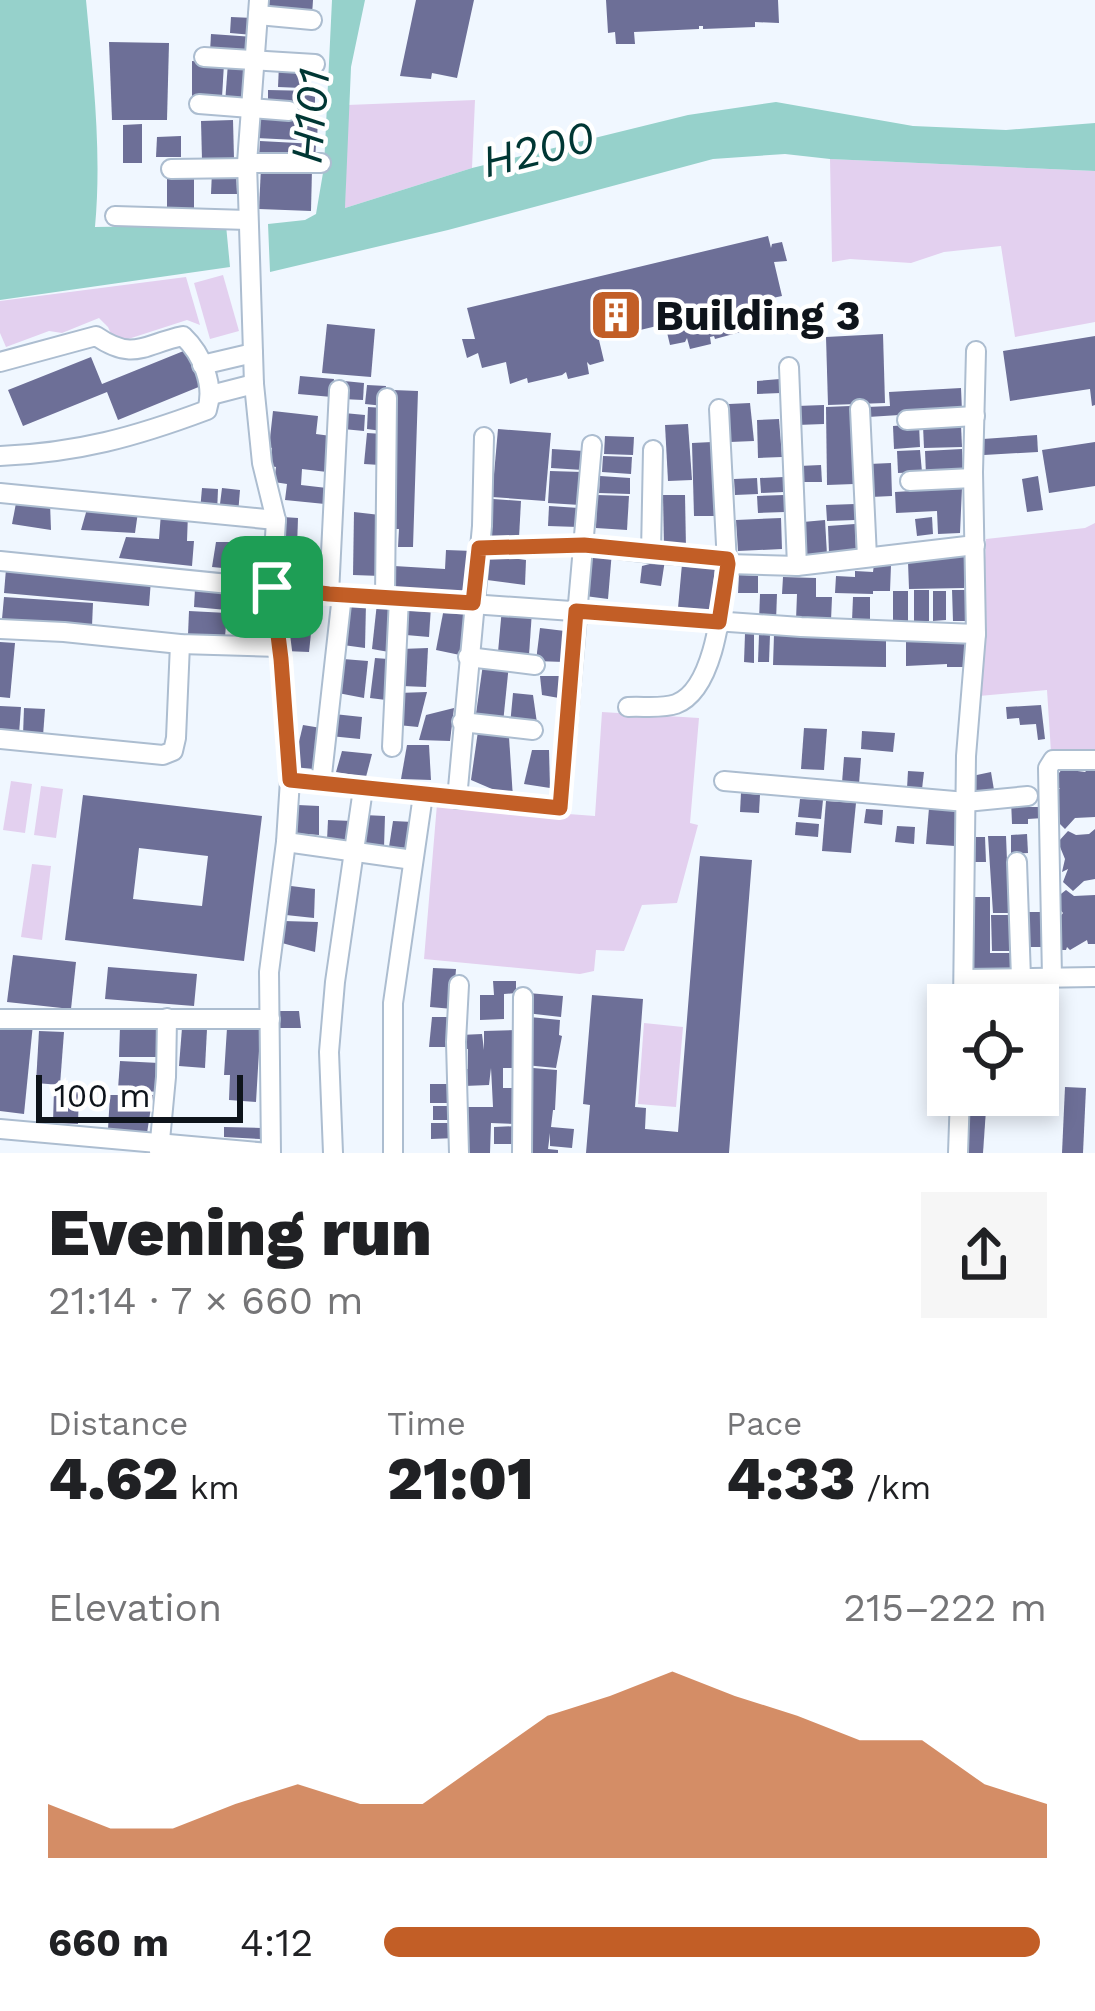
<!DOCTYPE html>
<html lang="en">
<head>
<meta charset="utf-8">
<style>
  :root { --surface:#fff; --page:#f6f6f6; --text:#202124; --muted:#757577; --accent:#c25e26 }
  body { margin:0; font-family:"Work Sans",sans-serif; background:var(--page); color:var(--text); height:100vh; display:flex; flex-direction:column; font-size:45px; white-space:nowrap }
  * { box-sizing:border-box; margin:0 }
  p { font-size:39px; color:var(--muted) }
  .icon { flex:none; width:66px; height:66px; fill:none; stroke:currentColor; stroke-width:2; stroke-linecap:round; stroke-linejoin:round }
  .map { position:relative; height:1153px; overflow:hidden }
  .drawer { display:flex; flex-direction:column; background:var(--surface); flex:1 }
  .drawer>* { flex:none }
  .buttons { position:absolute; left:927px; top:984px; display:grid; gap:24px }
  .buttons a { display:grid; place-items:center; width:132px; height:132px; border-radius:0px; background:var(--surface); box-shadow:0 6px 18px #0003; font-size:60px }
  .scale { position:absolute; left:36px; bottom:30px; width:207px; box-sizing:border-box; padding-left:12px; border:6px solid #0e141b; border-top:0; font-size:33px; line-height:42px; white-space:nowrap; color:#0e141b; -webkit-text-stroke:9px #fff; paint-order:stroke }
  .pin { position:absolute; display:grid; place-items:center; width:102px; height:102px; color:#fff; margin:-51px; border-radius:24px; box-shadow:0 6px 18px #0006 }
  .round { display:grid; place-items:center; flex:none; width:126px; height:126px; border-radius:0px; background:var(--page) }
  .headline { display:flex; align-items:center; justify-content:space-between; height:204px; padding:0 48px }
  h1 { font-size:66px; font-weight:800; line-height:90px }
  .figures { display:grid; grid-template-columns:repeat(3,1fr); gap:18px; height:204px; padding:12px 48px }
  .figures div { display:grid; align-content:center }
  .figures b { font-size:60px; font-weight:800 }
  .figures small { font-size:33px; font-weight:400 }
  .figures p { font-size:33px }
  .chart { height:336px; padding:24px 48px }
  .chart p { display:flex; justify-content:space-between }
  .chart svg { width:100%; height:216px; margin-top:12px; fill:var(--accent); opacity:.7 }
  ul { padding:0 48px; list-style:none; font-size:39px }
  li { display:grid; grid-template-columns:192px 144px 1fr; align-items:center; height:90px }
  li i { height:30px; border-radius:15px; background:var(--accent) }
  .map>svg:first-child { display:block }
  .green { fill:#e3d0ef }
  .water { fill:#96d1cb }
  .building { fill:#6d6f97; fill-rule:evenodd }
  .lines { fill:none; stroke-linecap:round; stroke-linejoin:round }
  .minor-casing { stroke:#acbdd0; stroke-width:22 }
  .minor { stroke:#fff; stroke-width:18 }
  .route-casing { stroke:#fff; stroke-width:24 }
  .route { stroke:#c25e26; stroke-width:15 }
  .labels { text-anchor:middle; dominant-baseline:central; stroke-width:9; stroke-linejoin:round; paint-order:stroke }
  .poi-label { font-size:42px; font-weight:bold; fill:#0e141b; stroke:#fff; text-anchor:start }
  .water-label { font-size:45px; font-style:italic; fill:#003734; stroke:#fff }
</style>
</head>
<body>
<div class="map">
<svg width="1095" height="1153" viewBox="0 0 1095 1153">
  <rect width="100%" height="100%" fill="#f0f7ff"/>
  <!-- green -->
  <g class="green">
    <path d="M475,100L472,168L345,208L347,105Z"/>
    <path d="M830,159L1095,171V322L1015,337L1001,246L944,252L911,263L850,259L832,262Z"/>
    <path d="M223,275L239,331L210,339L194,283Z"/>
    <path d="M186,277L200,325L187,320L122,341L112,336L108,327L99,318L62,333L49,331L6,347L0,333V301Z"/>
    <path d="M1095,523V751L1051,752L1047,690L979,696L986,539L1085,528Z"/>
    <path d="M602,712L699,718L690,823L698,825L677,903L642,905L624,951L596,950L594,971L580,974L424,959L437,804L595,816Z"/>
    <path d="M11,781L32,784L25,833L3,830Z"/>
    <path d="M41,786L63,789L56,838L34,835Z"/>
    <path d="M32,864L51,866L42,940L21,937Z"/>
    <path d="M644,1023L683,1027L676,1107L638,1104Z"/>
  </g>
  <!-- water -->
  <g class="water">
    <path d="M0,0H86C93,76 102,151 95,227L226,225L230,267L0,300Z"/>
    <path d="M332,0H365L351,67L345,208L472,168L688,115L776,102L913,126L1006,130L1095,123V171L830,159L785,154L713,159L448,230L270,272L268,224L305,220L316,214L324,167Z"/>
  </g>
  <!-- building -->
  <g class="building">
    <path d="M268,0H313L312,15L267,12Z"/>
    <path d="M416,0H474L457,78L432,73L431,79L400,76Z"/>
    <path d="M606,0H778L779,23L755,22V27L703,29V26H699V29L634,32L635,44H616L615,32L608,33Z"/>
    <path d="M231,17L253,18V35L230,33Z"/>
    <path d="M211,34L254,37L252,55L210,52Z"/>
    <path d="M109,42L169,43L167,120H112Z"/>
    <path d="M192,61L224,64L222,97L192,96Z"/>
    <path d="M228,63L252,65L249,105L225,103Z"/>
    <path d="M279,65L304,67L302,88L278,87Z"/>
    <path d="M268,90L315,91V111L268,109Z"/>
    <path d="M257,116L318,117L317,141L256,138Z"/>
    <path d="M233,120L234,159L202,160L201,121Z"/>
    <path d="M142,124V163H123V125Z"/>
    <path d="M181,136V157H156L157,137Z"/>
    <path d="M260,141L316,144L315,160L259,157Z"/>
    <path d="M261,167L312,169L311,211L259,209Z"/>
    <path d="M236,170L237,194H211L212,171Z"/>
    <rect x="167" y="174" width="27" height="39"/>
    <path d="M768,236L771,248L772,244L782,242L787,261L774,262L782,296L758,301L765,322L747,325L748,330L715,339L714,336L710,337L711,344L690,349L687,338L685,342L670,345L665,324L599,340L604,361L590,365L587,362L589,374L568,379L566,372L562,375L528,383L527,378L510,384L506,362L482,368L478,353L467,358L462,339H475L467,308Z"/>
    <path d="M327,324L375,329L371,377L322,373Z"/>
    <path d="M883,334L885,403L828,405L826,337Z"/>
    <path d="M1095,336V405L1092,406L1090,389L1010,401L1003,351Z"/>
    <path d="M186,350L201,386L118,420L107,392L23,426L8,390L91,357L102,384Z"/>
    <path d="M300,376L334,379L332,397L298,394Z"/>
    <path d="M780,379L781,393L757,394V381Z"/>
    <path d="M344,381L364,383L363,400L342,399Z"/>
    <path d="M367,385L386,386L384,406L365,404Z"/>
    <path d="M961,388L962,411L868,417L867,407L890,406L889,392Z"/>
    <path d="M393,390L418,391L413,547H398L399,529H393L396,415H392Z"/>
    <path d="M750,403L754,441L730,442L729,404Z"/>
    <path d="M824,405V424L797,425V406Z"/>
    <path d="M850,406L854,484L827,485L826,407Z"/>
    <path d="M368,407L384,408L382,431L367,429Z"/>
    <path d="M273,411L318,416L316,434L331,436L327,472L302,469L301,485L327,488L325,504L285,500L287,484L274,482L276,467L270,466L272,448L269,447Z"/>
    <path d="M344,413L365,415L364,431L343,429Z"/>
    <path d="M779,419L782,457L758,458L757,420Z"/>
    <path d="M688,424L692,480L668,481L665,425Z"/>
    <path d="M919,424L920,447L894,449L893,426Z"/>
    <path d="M961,425L962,447L924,448L923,426Z"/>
    <path d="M498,429L551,433L545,501L492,497Z"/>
    <path d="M367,433L383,434L380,465L364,464Z"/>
    <path d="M1037,435L1038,452L984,455L983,439Z"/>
    <path d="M605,436L634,437L633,455L604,454Z"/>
    <path d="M712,442L715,516H694L692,443Z"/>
    <path d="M1095,442V486L1049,493L1042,450Z"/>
    <path d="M552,449L584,451L583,470L551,468Z"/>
    <path d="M962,449L963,473L926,475L925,451Z"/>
    <path d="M920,450L922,472L898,473L897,451Z"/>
    <path d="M603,456L632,457L631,474L602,472Z"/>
    <path d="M891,463L892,496L871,497L869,464Z"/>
    <path d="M821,465L822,482H800L799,466Z"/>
    <path d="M550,471L582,472L580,505L548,503Z"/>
    <path d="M600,476L630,478V494L599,493Z"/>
    <path d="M1038,476L1043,510L1027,512L1022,479Z"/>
    <path d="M784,477V492L761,493L760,478Z"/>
    <path d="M757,478L758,494L735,495L734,479Z"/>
    <path d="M202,488L218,489L217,513L200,511Z"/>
    <path d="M222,488L240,490L238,514L219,512Z"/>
    <path d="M962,488L960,533L938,534L937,511L896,513L895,492Z"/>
    <path d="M597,495L629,496L627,530L596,528Z"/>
    <path d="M663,495H685L686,548H664Z"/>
    <path d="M784,495L785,512L758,513L757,496Z"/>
    <path d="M17,498L50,503L51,530L12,524Z"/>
    <path d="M493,499L521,501L519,538L491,536Z"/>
    <path d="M855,504V520L827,521L826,505Z"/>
    <path d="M549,506L579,508L578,527L548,526Z"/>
    <path d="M87,509L138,512L135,533L81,530Z"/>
    <path d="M354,512L380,515L381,576L353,575Z"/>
    <path d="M161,513H188L187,541H194L192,566L119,558L126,537L159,539Z"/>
    <path d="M283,517L298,518L296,577H281Z"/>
    <path d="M932,517L933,534L917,536L915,519Z"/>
    <path d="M781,518L782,549L738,551L736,520Z"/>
    <path d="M825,520L827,555L804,556L803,522Z"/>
    <path d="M855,524L856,552L829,553L828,526Z"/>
    <path d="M216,542H256L254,571L212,567Z"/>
    <path d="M446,550L473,551L471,592L393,587L394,566L445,569Z"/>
    <path d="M589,550L612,551L608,599L585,596Z"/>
    <path d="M489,555L526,560L525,585L487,580Z"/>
    <path d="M964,556V588L909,589L908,562L926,561V557Z"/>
    <path d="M665,560L661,586L640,583L642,566Z"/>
    <path d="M682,564L715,566L711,611L678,608Z"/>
    <path d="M874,564L891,565L890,591H873V594L835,593L836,576L855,577V571L873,572Z"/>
    <path d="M6,569L151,580L149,606L4,593Z"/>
    <path d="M739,575L758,576V593H738Z"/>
    <path d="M783,577L816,578V597H832L831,621L796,620L797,594H782Z"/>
    <path d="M195,589L228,591L227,610L194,607Z"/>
    <rect x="914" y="590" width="15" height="31"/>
    <path d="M952,590H967L968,621H953Z"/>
    <rect x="893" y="591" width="15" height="30"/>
    <path d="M933,591H946V620L933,621Z"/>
    <path d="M760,594H777L776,621H759Z"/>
    <path d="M315,596L309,652L285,651L290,598Z"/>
    <path d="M4,597L93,603L92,626L2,619Z"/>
    <path d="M853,597H870V622L852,621Z"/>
    <path d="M349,602L366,603L365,648L343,645Z"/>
    <path d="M394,602L389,652L372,649L377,603Z"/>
    <path d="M408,605L431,606L429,637L406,635Z"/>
    <path d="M444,608L465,609L460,655L436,650Z"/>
    <path d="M502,608L532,611L529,655L498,652Z"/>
    <path d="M189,611L227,613L225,637L188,635Z"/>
    <path d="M540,628L565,631L564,662L536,661Z"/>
    <path d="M745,634H754V663L744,662Z"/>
    <path d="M759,635H770L769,662H758Z"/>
    <path d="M774,635L886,637V667L773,665Z"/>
    <path d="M906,635L965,636V667H947V664L906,666Z"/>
    <path d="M0,642L15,643L10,698L0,697Z"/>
    <path d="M428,648L426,687L402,686L401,649Z"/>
    <path d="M375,658L388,659L386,700L370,698Z"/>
    <path d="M343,659L368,661L364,698L338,693Z"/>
    <path d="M483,664H509L503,723L475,721Z"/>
    <path d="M540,676H560L559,698L542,695Z"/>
    <path d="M427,692L418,727L398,725V693Z"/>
    <path d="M513,693L533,695L537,723L510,725Z"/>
    <path d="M1041,705L1045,739L1038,740L1036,724L1020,725L1019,718L1007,719L1006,707Z"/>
    <path d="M0,706L21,707L19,734L0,732Z"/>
    <path d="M24,708L45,709L43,736L23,735Z"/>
    <path d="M454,708L450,741L419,740L426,715Z"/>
    <path d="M334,714L362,717L360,739L330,736Z"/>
    <path d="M303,725L321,728L314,769L293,767Z"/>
    <path d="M804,728L827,729L824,770L801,769Z"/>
    <path d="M478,731L509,737L513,798L471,780Z"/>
    <path d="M862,731L895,733L893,752L861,749Z"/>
    <path d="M407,745H429L431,780L401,779Z"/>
    <path d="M532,750H549L550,788L524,784Z"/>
    <path d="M342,751L372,754L366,777L336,772Z"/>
    <path d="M844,757L861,758L859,784L842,783Z"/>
    <path d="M1095,762V817L1075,818L1065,829L1052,816L1055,789H1060L1053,781L1062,769L1085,772Z"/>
    <path d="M908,771L924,772L922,789L907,788Z"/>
    <path d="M991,772L994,790L975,793L972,776Z"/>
    <path d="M741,793L760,795L759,813L740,812Z"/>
    <path d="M83,795L262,816L244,961L65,940ZM139,848L208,856L202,906L133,899Z"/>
    <path d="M800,799L823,800L821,819L798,817Z"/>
    <path d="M1011,800L1027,803L1028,807H1042L1043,818L1028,819V824H1012Z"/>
    <path d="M826,801L856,803L851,853L822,851Z"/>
    <path d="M298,805L319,806V835L292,833Z"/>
    <path d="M929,808L958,810L955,846L926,844Z"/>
    <path d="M866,809L883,810L882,825L864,823Z"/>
    <path d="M364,815L385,816L384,847L360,845Z"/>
    <path d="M328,820L352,821L347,842L327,840Z"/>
    <path d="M393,821L413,822L409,848L389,847Z"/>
    <path d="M796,822L819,824L818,837L795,835Z"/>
    <path d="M897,826L915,827L914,844L895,842Z"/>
    <path d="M1095,829V879L1084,881L1073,891L1063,882L1068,869L1062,872L1065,859L1058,842L1068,831L1076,835L1089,834Z"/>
    <path d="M1027,834L1028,853L1011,854V835Z"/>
    <path d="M988,836H1006L1007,861H1014V913H993Z"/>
    <path d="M969,837H985L986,862H969Z"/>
    <path d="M700,856L752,860L729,1153H586L590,1105L583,1104L592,995L643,999L635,1107L646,1108L645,1129L678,1132Z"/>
    <path d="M291,886L315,889L314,918L286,915Z"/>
    <path d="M1066,890L1074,896L1095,895V944H1088L1087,940L1070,950L1067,947L1066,950H1059L1056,932L1061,931L1060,917L1063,913L1056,905L1057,897Z"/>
    <path d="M969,897H990V953H1014V971L968,972Z"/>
    <path d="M1023,912H1047L1048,947H1026Z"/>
    <path d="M991,915H1015V951H992Z"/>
    <path d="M284,921L318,922L315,952L282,943Z"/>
    <path d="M13,955L76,962L71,1009L7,1002Z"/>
    <path d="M108,967L197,974L194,1006L105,999Z"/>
    <path d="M433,968L456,969L453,1009L430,1007Z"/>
    <path d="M493,981H516V993L504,994V1019L480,1020V995H494Z"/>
    <path d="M528,993L563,996L561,1017L526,1013Z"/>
    <path d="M280,1011H299L301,1028H278Z"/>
    <path d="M432,1017H453L451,1047H429Z"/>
    <path d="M530,1017L560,1020L559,1035L562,1036L556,1068L525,1065Z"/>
    <path d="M33,1024L24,1114L0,1111V1025Z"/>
    <path d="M120,1027L161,1029L160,1057H119Z"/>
    <path d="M182,1028L207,1029L205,1068L179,1066Z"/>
    <path d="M227,1028L263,1030L262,1051H259L256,1102L229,1100L230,1075H224Z"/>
    <path d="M519,1030L516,1068H503V1088H519L518,1124L491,1123L490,1153H465L463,1107H493L492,1087L491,1068L489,1085L464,1086V1069H468V1049H460V1035L482,1034L484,1050V1031Z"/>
    <path d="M39,1031L64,1032L60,1085L36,1083Z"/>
    <path d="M120,1061L159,1063L158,1092L118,1089Z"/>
    <path d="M533,1068L557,1070L555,1110H553L551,1127L574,1129L572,1148L550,1146V1133L548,1149L558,1150V1153H529V1080Z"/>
    <path d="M430,1084H454L455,1103H430Z"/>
    <path d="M1065,1087L1086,1088L1083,1153H1062Z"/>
    <path d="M54,1090H79L78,1124L53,1123Z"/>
    <path d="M110,1095H153L147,1133L108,1129Z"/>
    <path d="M967,1095H987L983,1153H963Z"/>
    <path d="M433,1106H453L454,1120H433Z"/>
    <path d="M431,1123H456V1138L431,1139Z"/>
    <path d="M518,1126V1144H494V1127Z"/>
    <path d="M224,1127L261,1128L260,1139L224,1137Z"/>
  </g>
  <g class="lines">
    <!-- minor casing -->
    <g class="minor-casing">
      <g id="minor">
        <path d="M259,0L247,163L254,384L262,463L276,520L272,587L281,660L290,780L286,842L269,972L271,1153"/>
        <path d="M258,15L312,20"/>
        <path d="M204,57L315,64"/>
        <path d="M199,104L289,111"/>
        <path d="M247,163H321"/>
        <path d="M171,169L247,168"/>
        <path d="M115,216L248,220"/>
        <path d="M0,362L96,336C134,362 144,344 183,336C202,354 215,385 207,410C135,437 77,453 0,456"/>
        <path d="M202,365L253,353"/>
        <path d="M789,367L797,566"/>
        <path d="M211,395L254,384"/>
        <path d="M719,409L727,564"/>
        <path d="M860,409L867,557"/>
        <path d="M907,420L975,416"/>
        <path d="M910,481L973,478"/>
        <path d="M0,493L276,520"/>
        <path d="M479,548L584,545L651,553L653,450"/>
        <path d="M651,553L727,559"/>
        <path d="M0,561L329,594L801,627L976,634L973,472L976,351"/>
        <path d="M329,594L339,390"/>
        <path d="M385,597L387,398"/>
        <path d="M0,629L64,632L180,644L279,647"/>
        <path d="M468,657L535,665"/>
        <path d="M628,707C643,706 662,709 676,704C716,689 722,601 727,564L797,566L975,545"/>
        <path d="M462,722L533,730"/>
        <path d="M0,739L163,755L173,751L176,738L180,644"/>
        <path d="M392,747L399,598"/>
        <path d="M290,780L560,808L592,445"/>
        <path d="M724,781L966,802L1028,796"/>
        <path d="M321,784L342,595"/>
        <path d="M457,799L482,526L484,437"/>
        <path d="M286,842L413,860"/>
        <path d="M1017,862L1021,978"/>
        <path d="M1052,978L1048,768L1053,760H1095"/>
        <path d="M964,979L1095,977"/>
        <path d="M963,1005L966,756L976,634"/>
        <path d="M0,1019H270"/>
        <path d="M0,1129L269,1153"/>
        <path d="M159,1151L166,1077L167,1018"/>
        <path d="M333,1153L329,1052L335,982L363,789"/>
        <path d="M393,1153V1003L423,795"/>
        <path d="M459,1153L456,1042L459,985"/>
        <path d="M522,1153L523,997"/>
        <path d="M958,1153L960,1095"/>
      </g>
    </g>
    <!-- minor -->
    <use href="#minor" class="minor"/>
  </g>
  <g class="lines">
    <!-- route casing -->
    <g class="route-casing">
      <path id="route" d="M584,545L727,559L728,564L719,622L576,611L560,808L290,780L281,659L272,587L329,594L473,603L479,548Z"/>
    </g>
    <!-- route -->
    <use href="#route" class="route"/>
  </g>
  <!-- icons -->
  <defs>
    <g id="building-square" transform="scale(2.7)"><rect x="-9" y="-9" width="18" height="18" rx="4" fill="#c25e26" stroke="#fff"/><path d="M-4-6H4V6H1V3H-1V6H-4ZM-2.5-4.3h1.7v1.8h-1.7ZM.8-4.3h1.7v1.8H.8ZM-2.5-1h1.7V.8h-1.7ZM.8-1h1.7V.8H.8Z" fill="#fff"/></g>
  </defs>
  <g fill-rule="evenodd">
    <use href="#building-square" x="616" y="315"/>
  </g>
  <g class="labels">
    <!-- poi labels -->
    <g class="poi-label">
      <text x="655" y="315">Building 3</text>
    </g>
    <!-- water labels -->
    <g class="water-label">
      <text transform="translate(310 116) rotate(-85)">H101</text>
      <text transform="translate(538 149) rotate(-14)">H200</text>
    </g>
  </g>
</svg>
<div class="buttons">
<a><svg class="icon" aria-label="locate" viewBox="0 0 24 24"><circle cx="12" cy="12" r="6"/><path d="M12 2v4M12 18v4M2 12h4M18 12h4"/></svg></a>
</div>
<div class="scale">100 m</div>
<div class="pin" style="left:272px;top:587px;background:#1e9e55"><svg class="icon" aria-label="arrive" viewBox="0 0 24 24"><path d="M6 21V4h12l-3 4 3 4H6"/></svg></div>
</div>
<section class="drawer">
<div class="headline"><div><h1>Evening run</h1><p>21:14 · 7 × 660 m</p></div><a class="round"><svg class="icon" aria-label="share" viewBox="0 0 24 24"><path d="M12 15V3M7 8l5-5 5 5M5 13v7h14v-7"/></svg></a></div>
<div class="figures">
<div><p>Distance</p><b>4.62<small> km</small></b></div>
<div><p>Time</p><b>21:01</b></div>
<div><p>Pace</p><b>4:33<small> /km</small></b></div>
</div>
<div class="chart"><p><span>Elevation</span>215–222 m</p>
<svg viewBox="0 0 160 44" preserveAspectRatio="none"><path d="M0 44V33L10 38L20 38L30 33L40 29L50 33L60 33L70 24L80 15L90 11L100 6L110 11L120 15L130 20L140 20L150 29L160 33V44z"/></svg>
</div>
<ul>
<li><b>660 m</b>4:12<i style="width:99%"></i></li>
</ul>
</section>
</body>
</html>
